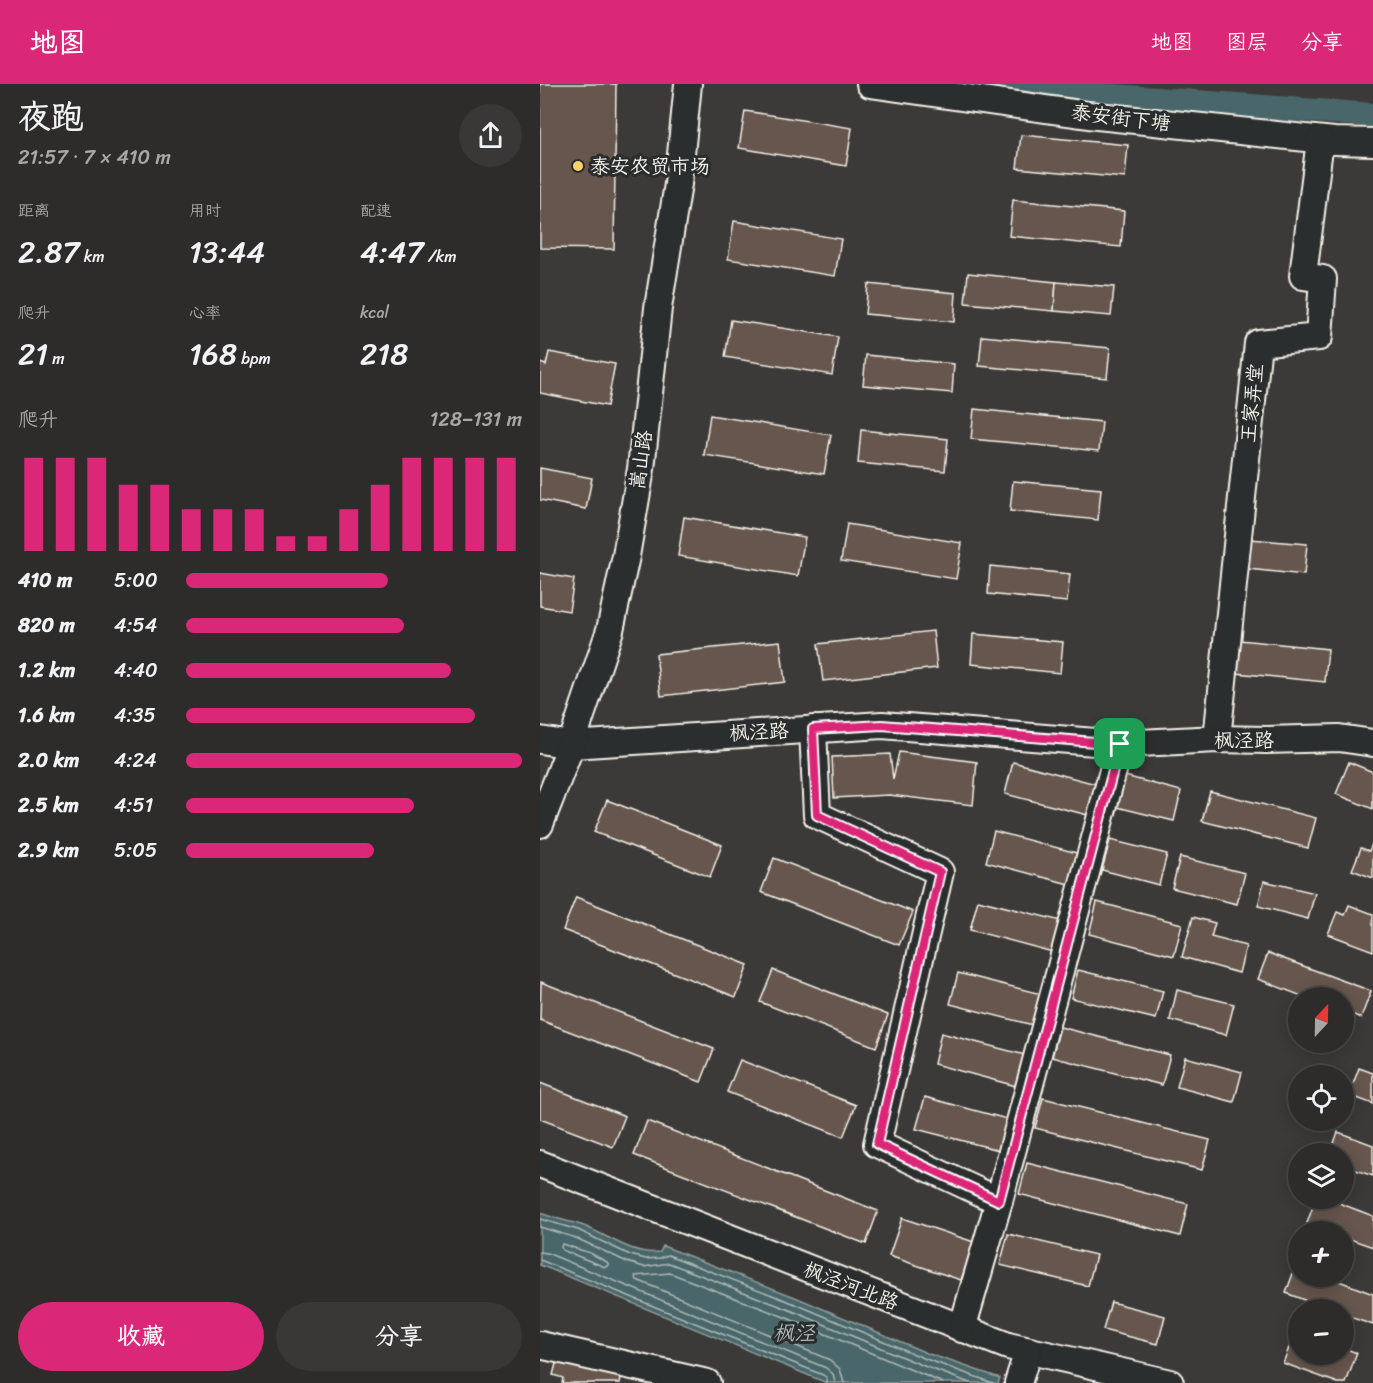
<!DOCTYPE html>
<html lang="zh">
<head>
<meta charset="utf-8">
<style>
  :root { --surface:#2d2c2a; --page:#393836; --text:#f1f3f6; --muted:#a7a7a8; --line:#484847; --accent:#db2777 }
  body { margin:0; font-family:Sriracha,"LXGW WenKai TC",sans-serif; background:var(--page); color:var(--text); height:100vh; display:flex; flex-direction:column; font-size:22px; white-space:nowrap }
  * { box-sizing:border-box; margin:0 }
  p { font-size:20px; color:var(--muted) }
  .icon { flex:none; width:33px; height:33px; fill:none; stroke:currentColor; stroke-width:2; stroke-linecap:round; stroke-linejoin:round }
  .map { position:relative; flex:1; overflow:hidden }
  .side { display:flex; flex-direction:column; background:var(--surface); width:540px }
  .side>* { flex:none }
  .needle { width:39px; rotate:22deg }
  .buttons { position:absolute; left:748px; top:903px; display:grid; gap:12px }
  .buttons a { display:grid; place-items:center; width:66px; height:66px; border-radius:50%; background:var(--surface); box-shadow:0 3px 15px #0003,0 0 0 2px var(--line); font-size:30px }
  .pin { position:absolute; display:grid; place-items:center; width:51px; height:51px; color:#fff; margin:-26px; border-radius:12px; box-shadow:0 3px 9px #0006 }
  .round { display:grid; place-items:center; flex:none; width:63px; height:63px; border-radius:32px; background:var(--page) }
  .summary { display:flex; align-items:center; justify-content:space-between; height:102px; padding:0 18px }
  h1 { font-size:33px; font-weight:600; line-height:45px }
  .stats { display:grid; grid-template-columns:repeat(3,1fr); gap:9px; height:102px; padding:6px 18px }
  .stats div { display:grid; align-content:center }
  .stats b { font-size:30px; font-weight:600 }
  .stats small { font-size:16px; font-weight:400 }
  .stats p { font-size:16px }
  .chart { height:168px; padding:12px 18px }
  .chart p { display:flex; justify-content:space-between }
  .chart svg { width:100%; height:108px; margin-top:6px; stroke:var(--accent); stroke-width:6 }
  .cta { display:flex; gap:12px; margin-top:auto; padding:12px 18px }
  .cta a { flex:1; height:69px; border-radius:36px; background:var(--accent); color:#fff; font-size:24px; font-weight:600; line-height:69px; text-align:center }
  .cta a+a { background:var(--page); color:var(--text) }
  ul { padding:0 18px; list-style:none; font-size:20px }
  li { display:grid; grid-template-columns:96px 72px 1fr; align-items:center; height:45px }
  li i { height:15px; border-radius:8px; background:var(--accent) }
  header { display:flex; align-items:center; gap:36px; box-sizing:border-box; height:84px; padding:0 30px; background:var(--accent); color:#fff }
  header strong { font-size:28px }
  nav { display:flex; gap:33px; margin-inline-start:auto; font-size:21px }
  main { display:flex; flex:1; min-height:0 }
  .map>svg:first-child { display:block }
  .water { fill:#48666a; stroke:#8d9e9c; stroke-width:1.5 }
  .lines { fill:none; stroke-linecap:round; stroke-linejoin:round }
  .shore { stroke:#afb9b6; stroke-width:1.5 }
  .canal { stroke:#48666a; stroke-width:24 }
  .building { fill:#66574e; stroke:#f4f1e8; stroke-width:1.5 }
  .minor-casing { stroke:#f4f1e8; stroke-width:30 }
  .minor { stroke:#2a2d2e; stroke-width:26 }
  .route-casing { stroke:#fff; stroke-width:12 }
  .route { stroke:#db2777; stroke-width:8 }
  .poi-dot { fill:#ffd166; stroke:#2a2d2e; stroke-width:2 }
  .labels { text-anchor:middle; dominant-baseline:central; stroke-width:6; stroke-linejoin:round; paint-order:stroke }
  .street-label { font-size:20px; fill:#f4f1e8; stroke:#2a2d2e }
  .poi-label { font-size:20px; fill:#f4f1e8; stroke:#2a2d2e; text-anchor:start }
  .water-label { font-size:21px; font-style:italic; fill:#afb9b6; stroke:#2a2d2e }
</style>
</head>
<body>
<header>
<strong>地图</strong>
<nav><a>地图</a><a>图层</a><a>分享</a></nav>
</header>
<main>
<section class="side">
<div class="summary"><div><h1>夜跑</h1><p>21:57 · 7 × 410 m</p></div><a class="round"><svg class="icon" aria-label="share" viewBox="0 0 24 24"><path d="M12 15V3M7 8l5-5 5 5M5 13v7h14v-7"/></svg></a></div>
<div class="stats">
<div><p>距离</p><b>2.87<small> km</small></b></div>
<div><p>用时</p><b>13:44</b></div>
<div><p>配速</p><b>4:47<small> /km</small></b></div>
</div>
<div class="stats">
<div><p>爬升</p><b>21<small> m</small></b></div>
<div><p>心率</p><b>168<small> bpm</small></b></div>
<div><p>kcal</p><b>218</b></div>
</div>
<div class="chart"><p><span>爬升</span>128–131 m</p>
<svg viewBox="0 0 160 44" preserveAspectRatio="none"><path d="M5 44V6M15 44V6M25 44V6M35 44V17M45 44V17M55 44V27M65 44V27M75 44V27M85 44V38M95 44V38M105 44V27M115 44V17M125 44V6M135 44V6M145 44V6M155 44V6"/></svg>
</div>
<ul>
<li><b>410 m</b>5:00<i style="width:60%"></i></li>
<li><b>820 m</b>4:54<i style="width:65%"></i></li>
<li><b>1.2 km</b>4:40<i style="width:79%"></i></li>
<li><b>1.6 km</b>4:35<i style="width:86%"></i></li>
<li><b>2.0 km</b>4:24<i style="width:100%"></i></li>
<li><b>2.5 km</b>4:51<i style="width:68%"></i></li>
<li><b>2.9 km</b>5:05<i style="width:56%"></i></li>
</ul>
<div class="cta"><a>收藏</a><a>分享</a></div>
</section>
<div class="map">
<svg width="833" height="1299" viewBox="0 0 833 1299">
  <rect width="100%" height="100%" fill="#3c3a38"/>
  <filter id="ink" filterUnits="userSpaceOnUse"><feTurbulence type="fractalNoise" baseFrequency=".0167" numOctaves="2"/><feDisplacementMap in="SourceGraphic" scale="12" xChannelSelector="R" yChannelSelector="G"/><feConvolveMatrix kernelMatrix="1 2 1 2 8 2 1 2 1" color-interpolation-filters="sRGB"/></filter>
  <g filter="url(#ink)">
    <!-- water -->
    <path class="water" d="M0,1129C13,1134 27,1137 41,1141C67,1150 92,1172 120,1168L123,1162L255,1213L389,1270L460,1294L458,1299H287L0,1181Z"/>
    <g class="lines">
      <!-- shore -->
      <g class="shore">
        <path d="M0,1135L38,1146L90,1171L106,1175L120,1174L128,1171L253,1219L386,1275L453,1299"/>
        <path d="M0,1143L36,1154L87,1178L104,1183L129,1179L250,1226L384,1282L430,1299"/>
        <path d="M22,1160L50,1169L67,1178L69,1181L65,1183L22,1166L21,1163Z"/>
        <path d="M0,1168L7,1169L286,1284L293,1290L295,1299"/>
        <path d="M0,1176L283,1291L287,1294V1299"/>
        <path d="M304,1299L300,1285L290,1276L97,1196L95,1192L130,1189L247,1234L403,1299"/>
      </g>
      <!-- canal -->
      <path class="canal" d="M455,0L479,5L833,31"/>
    </g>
    <!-- building -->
    <g class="building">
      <path d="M0,0H76L74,165L0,164Z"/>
      <path d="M205,27L312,44L306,82L199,64Z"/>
      <path d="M481,51L588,61L585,94L477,84Z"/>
      <path d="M473,116L584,127L581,163L469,152Z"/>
      <path d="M194,137L301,155L295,192L188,175Z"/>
      <path d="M428,189L516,198L514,227L425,219Z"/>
      <path d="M516,198L574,203L571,232L514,227Z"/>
      <path d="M328,200L416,209L414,238L325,230Z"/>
      <path d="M191,236L298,253L292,291L185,273Z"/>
      <path d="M442,252L570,264L567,294L439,282Z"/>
      <path d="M9,268L75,280L67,322L0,309V279L6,281Z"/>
      <path d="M326,271L414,280L412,309L323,301Z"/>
      <path d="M434,325L562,338L559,367L431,355Z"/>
      <path d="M170,331L291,351L284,390L164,371Z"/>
      <path d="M321,346L408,355L405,387L318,379Z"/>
      <path d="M0,384L52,394L46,425L0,416Z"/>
      <path d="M473,397L561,405L558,436L470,427Z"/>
      <path d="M144,433L265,453L258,492L138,472Z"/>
      <path d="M307,440L422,459L416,495L301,477Z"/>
      <path d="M710,455L767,460L764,491L708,485Z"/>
      <path d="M450,482L530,490L527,518L448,510Z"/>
      <path d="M0,489L34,495L29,527L0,522Z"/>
      <path d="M393,547L397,584L283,597L278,560Z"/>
      <path d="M433,550L523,558L520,589L431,580Z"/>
      <path d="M700,556L788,565L785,598L696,589Z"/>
      <path d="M240,557L245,598L121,612L116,570Z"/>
      <path d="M359,668L437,678L433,721L349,711L294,714L292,673L350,670L353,695Z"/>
      <path d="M473,678L556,700L548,731L465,710Z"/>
      <path d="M809,678L833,688V725L796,710Z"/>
      <path d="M585,692L641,707L634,737L577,723Z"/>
      <path d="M670,707L776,734L768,764L662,737Z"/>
      <path d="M67,716L182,761L170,793L54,748Z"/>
      <path d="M454,747L537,769L529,800L446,778Z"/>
      <path d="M570,756L627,770L619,801L562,786Z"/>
      <path d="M833,758V794L812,786L821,764L829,767Z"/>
      <path d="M640,773L705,789L697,820L632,804Z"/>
      <path d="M234,774L373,828L359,861L221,808Z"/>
      <path d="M724,797L775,809L768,835L718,822Z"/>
      <path d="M36,813L208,881L196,913L23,846Z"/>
      <path d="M438,816L521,837L513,868L430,846Z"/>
      <path d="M557,818L642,840L634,872L549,850Z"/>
      <path d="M809,821L833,830V867L788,850L797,828L805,831Z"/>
      <path d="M653,833L675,839L671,853L706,862L699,889L642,873Z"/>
      <path d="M728,869L831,907L821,934L804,927V914H767L718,895Z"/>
      <path d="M233,886L348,931L336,963L220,918Z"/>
      <path d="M538,886L623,907L616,935L531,914Z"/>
      <path d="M418,889L501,910L493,941L410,920Z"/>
      <path d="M1,898L174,965L161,998L0,936Z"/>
      <path d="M637,906L694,920L686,951L630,936Z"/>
      <path d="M520,943L630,971L622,1001L512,973Z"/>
      <path d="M401,949L485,971L476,1002L394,980Z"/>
      <path d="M645,973L702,988L694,1018L637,1003Z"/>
      <path d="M200,976L316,1021L303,1053L187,1008Z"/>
      <path d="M819,984L833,989V1020L809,1011Z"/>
      <path d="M0,999L85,1032L73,1063L0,1035Z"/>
      <path d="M385,1013L467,1035L459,1066L376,1045Z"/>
      <path d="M503,1014L670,1056L662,1086L495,1044Z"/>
      <path d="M107,1037L338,1127L326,1160L94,1071Z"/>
      <path d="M798,1048L833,1061V1092L804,1082V1070H790Z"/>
      <path d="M487,1079L648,1120L640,1152L479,1110Z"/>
      <path d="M776,1114H786L833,1132V1163L804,1153V1148H790L767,1139Z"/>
      <path d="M362,1134L434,1158L421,1196L349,1172Z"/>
      <path d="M468,1150L556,1171L548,1202L460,1181Z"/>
      <path d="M756,1181L759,1183V1192H786L833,1210V1241L804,1231V1226H790L746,1209Z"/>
      <path d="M571,1218L625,1232L618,1260L563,1246Z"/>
      <path d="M756,1246L759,1248V1270H804V1264L817,1269L806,1299H798L743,1279Z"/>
      <path d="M17,1276L81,1294L80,1299H22L23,1294L13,1291Z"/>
    </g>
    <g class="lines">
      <!-- minor casing -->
      <g class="minor-casing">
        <g id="minor">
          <path d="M330,0L548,31L794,57L833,58"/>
          <path d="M273,645L277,731L400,788L337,1060L459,1117"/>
          <path d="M677,655L718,259L779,253L783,195L763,192L780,56"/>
          <path d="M0,656L31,661L342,641L580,660L677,655L726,656L799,654L833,659"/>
          <path d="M0,740L31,661L70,546L86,472L101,385L118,224L138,100L148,0"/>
          <path d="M0,1080L468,1262L630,1299"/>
          <path d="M422,1245L459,1117L580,660"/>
          <path d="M0,1261L167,1299"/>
          <path d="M478,1299L488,1267"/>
        </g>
      </g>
      <!-- minor -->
      <use href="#minor" class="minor"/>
    </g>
  </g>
  <g class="lines" filter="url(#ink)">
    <!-- route casing -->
    <g class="route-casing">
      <path id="route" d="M342,641L580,660L459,1117L337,1060L400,788L277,731L273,645Z"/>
    </g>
    <!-- route -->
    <use href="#route" class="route"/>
  </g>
  <!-- markers -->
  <circle class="poi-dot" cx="38" cy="82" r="6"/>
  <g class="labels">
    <!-- street labels -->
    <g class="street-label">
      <text transform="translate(581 34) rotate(7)">泰安街下塘</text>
      <text transform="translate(712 319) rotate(-84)">王家弄堂</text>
      <text transform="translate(101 376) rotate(-82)">嵩山路</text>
      <text transform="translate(219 648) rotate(-3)">枫泾路</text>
      <text x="704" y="656">枫泾路</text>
      <text transform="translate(311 1202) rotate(21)">枫泾河北路</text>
    </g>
    <!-- poi labels -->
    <g class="poi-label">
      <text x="50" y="82">泰安农贸市场</text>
    </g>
    <!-- water labels -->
    <g class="water-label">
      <text x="254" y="1249">枫泾</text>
    </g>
  </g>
</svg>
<div class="buttons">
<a><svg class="needle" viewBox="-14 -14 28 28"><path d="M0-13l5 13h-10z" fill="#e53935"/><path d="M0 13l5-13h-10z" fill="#a7a7a8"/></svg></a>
<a><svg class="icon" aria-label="locate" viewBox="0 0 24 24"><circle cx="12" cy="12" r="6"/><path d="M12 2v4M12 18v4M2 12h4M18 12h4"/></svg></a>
<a><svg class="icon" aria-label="layers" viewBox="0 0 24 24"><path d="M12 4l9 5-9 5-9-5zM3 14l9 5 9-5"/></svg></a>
<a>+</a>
<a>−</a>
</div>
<div class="pin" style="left:580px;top:660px;background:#1e9e55"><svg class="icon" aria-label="arrive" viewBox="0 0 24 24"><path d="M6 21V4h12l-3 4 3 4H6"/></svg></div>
</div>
</main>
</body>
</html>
